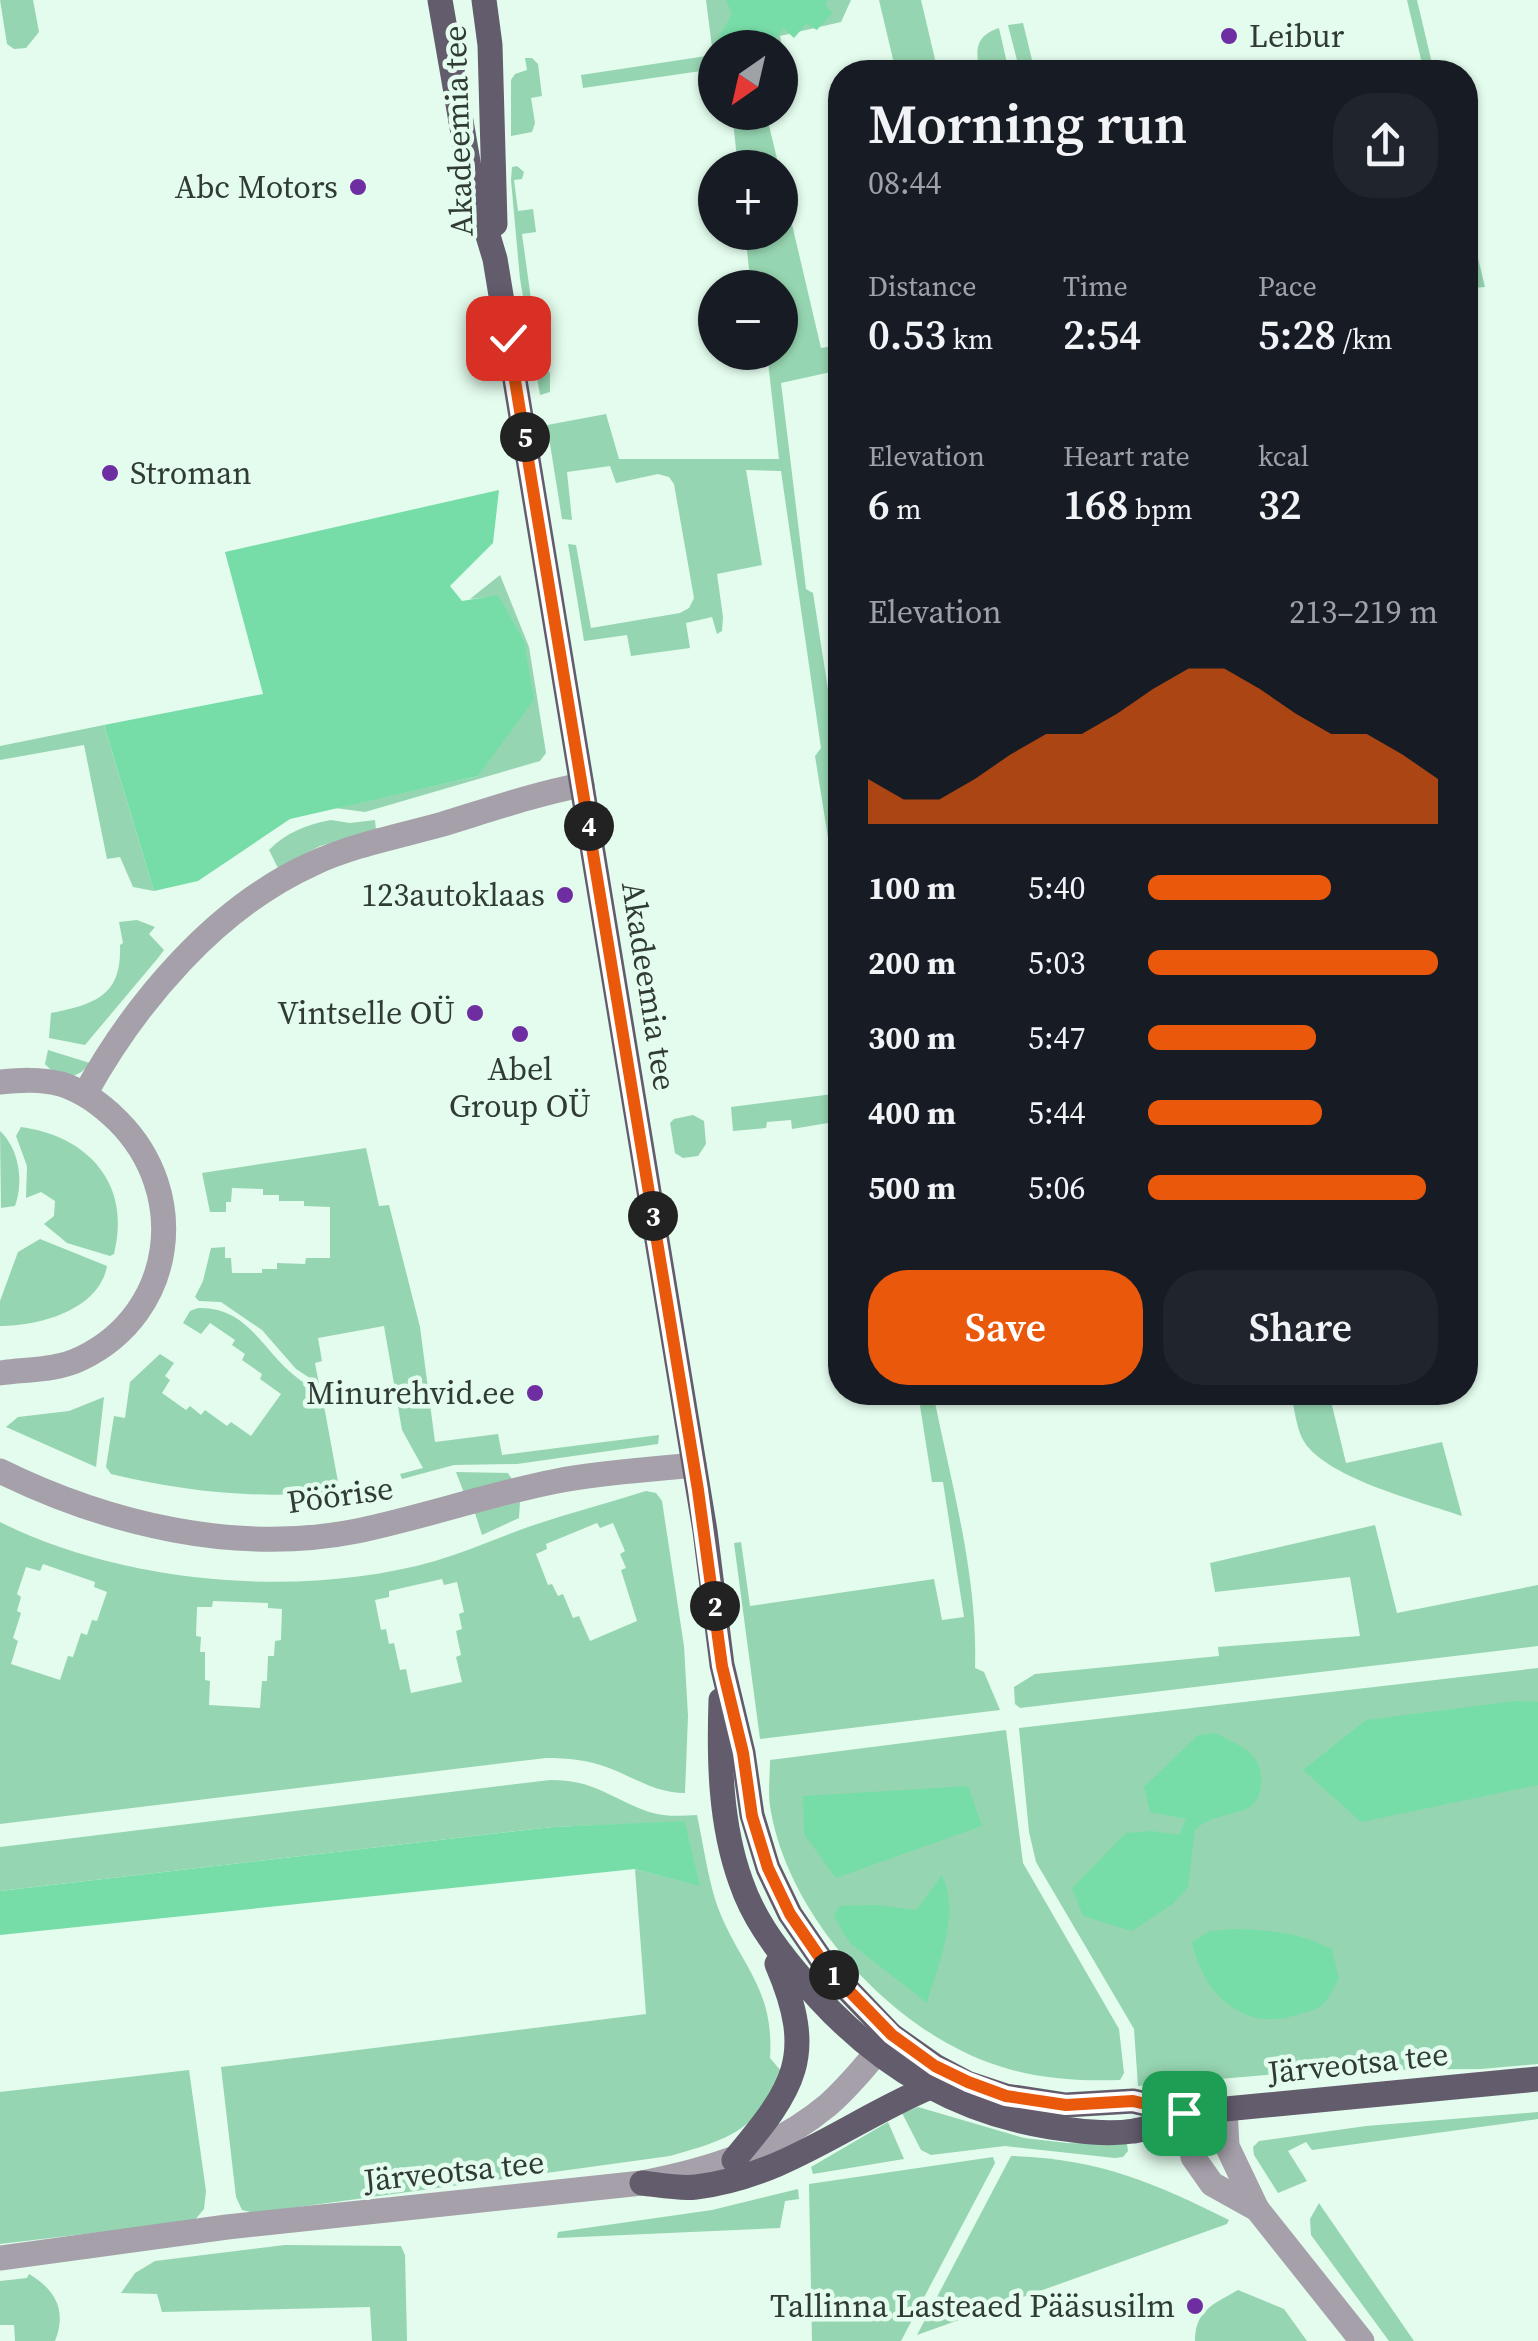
<!DOCTYPE html>
<html lang="en">
<head>
<meta charset="utf-8">
<style>
  :root { --surface:#171b24; --page:#20242c; --text:#f1f3f6; --muted:#9ea1a6; --accent:#ea580c }
  body { margin:0; font-family:"Source Serif 4",serif; background:var(--page); color:var(--text); height:100vh; display:flex; flex-direction:column; font-size:38px; white-space:nowrap }
  * { box-sizing:border-box; margin:0 }
  p { font-size:32px; color:var(--muted) }
  .icon { flex:none; width:55px; height:55px; fill:none; stroke:currentColor; stroke-width:2; stroke-linecap:round; stroke-linejoin:round }
  .map { position:relative; flex:1; overflow:hidden }
  .side { position:absolute; left:828px; top:60px; width:650px; height:1345px; display:flex; flex-direction:column; background:var(--surface); border-radius:40px; box-shadow:0 2px 8px #0004 }
  .side>* { flex:none }
  .needle { width:65px; rotate:214deg }
  .buttons { position:absolute; left:698px; top:30px; display:grid; gap:20px }
  .buttons a { display:grid; place-items:center; width:100px; height:100px; border-radius:50%; background:var(--surface); box-shadow:0 2px 8px #0004; font-size:50px }
  .pin { position:absolute; display:grid; place-items:center; width:85px; height:85px; color:#fff; margin:-42px; border-radius:20px; box-shadow:0 5px 15px #0006 }
  .km { position:absolute; width:50px; height:50px; margin:-25px; border-radius:50%; background:#222; color:#fff; font-size:28px; line-height:50px; text-align:center }
  .round { display:grid; place-items:center; flex:none; width:105px; height:105px; border-radius:40px; background:var(--page) }
  .summary { display:flex; align-items:center; justify-content:space-between; height:170px; padding:0 40px }
  h1 { font-size:55px; font-weight:600; line-height:75px }
  .metrics { display:grid; grid-template-columns:repeat(3,1fr); gap:15px; height:170px; padding:10px 40px }
  .metrics div { display:grid; align-content:center }
  .metrics b { font-size:42px; font-weight:600 }
  .metrics small { font-size:28px; font-weight:400 }
  .metrics p { font-size:28px }
  .chart { height:280px; padding:20px 40px }
  .chart p { display:flex; justify-content:space-between }
  .chart svg { width:100%; height:180px; margin-top:10px; fill:var(--accent); opacity:.7 }
  .primary-button { display:flex; gap:20px; margin-top:auto; padding:20px 40px }
  .primary-button a { flex:1; height:115px; border-radius:40px; background:var(--accent); color:#fff; font-size:40px; font-weight:600; line-height:115px; text-align:center }
  .primary-button a+a { background:var(--page); color:var(--text) }
  ul { padding:0 40px; list-style:none; font-size:32px }
  li { display:grid; grid-template-columns:160px 120px 1fr; align-items:center; height:75px }
  li i { height:25px; border-radius:12px; background:var(--accent) }
  .map>svg:first-child { display:block }
  .green { fill:#96d5b1; fill-rule:evenodd }
  .forest { fill:#77dda8 }
  .lines { fill:none; stroke-linecap:round; stroke-linejoin:round }
  .minor { stroke:#a5a0aa; stroke-width:25 }
  .major { stroke:#635c6d; stroke-width:25 }
  .route-casing { stroke:#fff; stroke-width:20 }
  .route { stroke:#ea580c; stroke-width:12 }
  .poi-dot { fill:#6f2da2; stroke:#e3fced; stroke-width:4 }
  .labels { text-anchor:middle; dominant-baseline:central; stroke-width:9; stroke-linejoin:round; paint-order:stroke }
  .poi-label { font-size:32px; fill:#313b35; stroke:#e3fced; text-anchor:end }
  .street-label { font-size:32px; fill:#313b35; stroke:#e3fced }
</style>
</head>
<body>
<div class="map">
<svg width="1538" height="2341" viewBox="0 0 1538 2341">
  <rect width="100%" height="100%" fill="#e3fced"/>
  <!-- green -->
  <g class="green">
    <path d="M0,0H33L39,32L26,48L14,49L7,44Z"/>
    <path d="M706,0H851L841,22L780,36L790,81L780,84V48H715V69L583,88L581,75L713,55Z"/>
    <path d="M879,0H921L938,72H896Z"/>
    <path d="M1407,0H1417L1434,72H1424Z"/>
    <path d="M1023,23L1035,72H1020L1008,25Z"/>
    <path d="M999,28L1009,72H980C975,50 975,36 999,28Z"/>
    <path d="M525,58H532L538,64L542,96L531,98L535,123L532,132L511,136V80L515,74L527,70Z"/>
    <path d="M732,113H766L779,167H738Z"/>
    <path d="M517,166L524,172L522,179L514,180L518,211L533,209L536,232L522,234L539,357L550,373V392L540,395L520,279L511,180L512,167Z"/>
    <path d="M780,173L821,348L840,345V370L781,383L806,589L813,593L836,741H840V913L815,756L821,748L781,471L746,470L762,565L717,574L723,617L722,631L717,634L712,617L686,623L690,648L631,656L627,635L584,641L568,544L576,545L591,628L680,613L689,608L694,598L674,484L669,477L658,474L616,483L610,466L567,472L572,520L562,519L547,425L606,414L619,459H779L767,353L780,352V288L751,287L745,233L780,232Z"/>
    <path d="M1465,204L1485,287L1474,288L1465,249Z"/>
    <path d="M500,575L529,647L546,753L540,761L365,812L335,808L478,776L524,640L498,596L470,599Z"/>
    <path d="M104,725L154,891L133,887L120,857L107,859L84,745L0,760V746Z"/>
    <path d="M331,820L350,823L375,820L376,830L320,846L278,868L269,850C285,833 308,824 331,820Z"/>
    <path d="M137,920L155,927L149,934L164,950L158,958L85,1045L49,1038L51,1013C95,1004 122,996 120,945L123,943L119,922Z"/>
    <path d="M48,1050L90,1063C77,1081 59,1080 45,1064Z"/>
    <path d="M840,1080V1121L792,1129L791,1120L767,1122L766,1128L733,1131L731,1107L833,1094V1081Z"/>
    <path d="M693,1115L704,1121L706,1144L698,1156L683,1158L675,1153L670,1123L674,1119Z"/>
    <path d="M21,1127C88,1136 132,1184 114,1254L110,1256L67,1243L44,1224L54,1216L55,1201L41,1192L26,1198L27,1166L16,1136Z"/>
    <path d="M0,1131C19,1149 24,1181 15,1206L1,1208Z"/>
    <path d="M366,1148L379,1206L389,1205L420,1327L435,1442L498,1434L502,1455L659,1435L658,1444L517,1464L454,1465L402,1479L400,1474L423,1468L402,1430L384,1326L318,1338L322,1361L315,1363L319,1384L296,1369L262,1330L221,1302L199,1301L195,1297L203,1281L211,1248L225,1247V1258H231L232,1273H262V1269H277V1263L305,1264L306,1258H330V1207L304,1206V1201H279V1195H263V1189L232,1188L231,1202H226V1212H210L202,1173Z"/>
    <path d="M40,1239L107,1266C99,1310 39,1326 0,1326V1301L18,1252Z"/>
    <path d="M198,1308C248,1307 261,1349 295,1376C303,1383 313,1388 322,1395L338,1482L333,1492C256,1499 186,1492 111,1474L106,1467L114,1416L125,1418L130,1382L160,1354L174,1363L165,1376L170,1380L162,1393L186,1410L190,1406L201,1415L205,1410L227,1426L231,1422L251,1436L281,1394L260,1379L262,1374L242,1360L245,1354L232,1345L235,1340L210,1323L201,1334L183,1323L190,1311Z"/>
    <path d="M918,1393H933C951,1483 978,1575 975,1668L984,1672L1000,1710L760,1739L734,1543L741,1542L750,1606L934,1579L942,1620L964,1617L943,1482H932Z"/>
    <path d="M1291,1393H1329L1346,1463L1442,1442L1462,1516C1422,1502 1321,1477 1302,1438C1296,1425 1294,1407 1291,1393Z"/>
    <path d="M104,1397L96,1467L6,1427L18,1417L69,1411Z"/>
    <path d="M456,1472L508,1473L512,1479L464,1493Z"/>
    <path d="M646,1491L656,1493L662,1501L684,1646L688,1716L685,1793C656,1793 635,1778 609,1768C588,1760 568,1758 546,1758L0,1824V1522C123,1584 302,1599 435,1561C466,1552 497,1538 528,1527C567,1514 607,1503 646,1491ZM597,1523L600,1528L613,1523L625,1551L620,1554L626,1568L621,1570L637,1621L590,1641L579,1616L573,1618L563,1594L558,1596L552,1584L548,1585L536,1554L547,1549L546,1544ZM43,1564L95,1582L94,1587L107,1592L97,1621L92,1620L87,1635L81,1633L73,1657L68,1656L60,1680L11,1664L18,1641L13,1638L21,1613L17,1611L21,1597L17,1594L26,1567L40,1571ZM442,1579L444,1585L457,1582L464,1612L459,1614L462,1629L456,1631L461,1655L456,1657L462,1682L411,1693L406,1669L400,1670L394,1643L389,1644L386,1629L381,1630L375,1600L389,1597V1591ZM213,1601L268,1603V1608L282,1609L281,1640L275,1641L274,1656H268L267,1681H262L260,1708L209,1705L210,1681L205,1680V1652H200L201,1637L196,1636L197,1607H212Z"/>
    <path d="M520,1502L519,1518L482,1535L475,1513Z"/>
    <path d="M1375,1525L1397,1613L1538,1585V1646L1020,1708L1015,1704L1014,1687L1035,1674L1219,1656L1218,1647L1360,1636L1350,1577L1215,1592L1210,1563Z"/>
    <path d="M1538,1668V2064L1481,2069L1323,2070L1138,2086L1134,2029L1036,1862L1029,1832L1019,1728Z"/>
    <path d="M1006,1730L1023,1863L1119,2029L1124,2073L1120,2080C1078,2081 1039,2079 999,2066C894,2033 787,1917 770,1806C768,1792 770,1775 770,1760Z"/>
    <path d="M550,1780C596,1780 609,1798 649,1812C665,1817 681,1816 697,1815C703,1843 707,1872 715,1899C735,1961 775,1984 770,2058L781,2071C760,2131 726,2140 670,2156L255,2213L242,2210L236,2197L221,2067L646,2014L635,1869L699,1885L685,1822L552,1827L0,1891V1847Z"/>
    <path d="M189,2070L206,2191L204,2209L194,2221L0,2244V2092Z"/>
    <path d="M918,2107L1024,2138L1067,2143L1127,2144L1128,2151L1123,2157L1115,2158L1005,2146L931,2155L921,2150L902,2113Z"/>
    <path d="M1538,2112V2119L1312,2150L1306,2142L1288,2151L1307,2181L1278,2193L1254,2155L1253,2147L1259,2141L1366,2126Z"/>
    <path d="M888,2122L904,2159L813,2174L811,2167Z"/>
    <path d="M1011,2156C1096,2158 1153,2182 1229,2220L1227,2224L917,2335Z"/>
    <path d="M993,2157L995,2163L901,2341H812L809,2184Z"/>
    <path d="M798,2189L799,2199L785,2201L780,2228L557,2238L558,2232L712,2210Z"/>
    <path d="M1319,2203L1323,2209L1414,2341H1389L1311,2235L1310,2219Z"/>
    <path d="M285,2245L401,2246L405,2255L407,2341H372L370,2307L162,2312L157,2294L121,2293L135,2273L155,2261Z"/>
    <path d="M29,2274C56,2290 67,2311 55,2341H15L14,2325H0V2281L27,2278Z"/>
    <path d="M1238,2290L1284,2309L1307,2341H1195C1195,2310 1214,2304 1238,2290Z"/>
  </g>
  <!-- forest -->
  <g class="forest">
    <path d="M726,0H827L825,4L832,13L817,30L806,24L794,38L783,28L770,47H723L717,40L732,14Z"/>
    <path d="M499,490L493,543L450,586L462,601L498,595L524,640L534,700L478,776L290,819L198,881L154,891L104,725L263,694L225,552Z"/>
    <path d="M1515,1701L1538,1702V1785L1361,1822L1303,1770L1366,1720Z"/>
    <path d="M1216,1733C1227,1740 1242,1745 1251,1754C1266,1767 1265,1801 1246,1809C1227,1817 1211,1815 1195,1830L1188,1887L1174,1903L1132,1931L1083,1916L1072,1888L1126,1833L1152,1831L1179,1835L1186,1819L1150,1812L1144,1787L1198,1735Z"/>
    <path d="M968,1786L982,1826L836,1878L804,1834L803,1796Z"/>
    <path d="M685,1821L700,1886L635,1869L0,1935V1891L552,1827Z"/>
    <path d="M942,1875C961,1915 938,1964 927,2003L850,1943L834,1917L839,1906L877,1905L916,1910Z"/>
    <path d="M1233,1929C1269,1930 1299,1932 1332,1949L1339,1979C1334,1986 1329,2000 1322,2005C1317,2010 1306,2012 1300,2014C1245,2034 1203,1995 1192,1942L1210,1931Z"/>
  </g>
  <g class="lines">
    <!-- minor -->
    <g class="minor">
      <path d="M0,1082C21,1080 40,1079 61,1084C83,1091 101,1104 118,1121C190,1193 176,1312 82,1358C56,1371 28,1369 0,1373"/>
      <path d="M85,1094C135,1003 215,908 312,864C352,845 400,836 443,824C489,810 535,794 582,785"/>
      <path d="M0,1471C108,1524 236,1555 357,1531C424,1517 490,1494 557,1481C602,1472 649,1470 694,1465"/>
      <path d="M1225,2109L1227,2146L1257,2209"/>
      <path d="M1184,2113L1193,2157L1212,2184L1257,2209L1362,2341"/>
      <path d="M0,2258L227,2227L642,2183C710,2170 774,2150 828,2105C851,2085 872,2058 891,2035"/>
    </g>
    <!-- major -->
    <g class="major">
      <path d="M440,0L471,179L495,259L705,1531L722,1665L743,1753L752,1815L768,1868L790,1914L827,1968L891,2035L935,2066L967,2083L1006,2096L1066,2105L1133,2101L1184,2113"/>
      <path d="M484,0L490,45L495,224"/>
      <path d="M721,1700C719,1760 720,1824 741,1882C753,1917 773,1944 796,1972C862,2054 945,2110 1050,2127C1077,2131 1107,2135 1134,2131C1150,2129 1168,2119 1184,2113L1538,2079"/>
      <path d="M734,2160C794,2088 817,2057 777,1964"/>
      <path d="M642,2183C660,2185 679,2189 696,2187C783,2177 850,2121 928,2088"/>
    </g>
  </g>
  <g class="lines">
    <!-- route casing -->
    <g class="route-casing">
      <path id="route" d="M508,338L698,1490L722,1666L743,1753L752,1816L768,1868L790,1914L827,1968L892,2035L935,2066L968,2082L1006,2096L1066,2105L1133,2101L1184,2113"/>
    </g>
    <!-- route -->
    <use href="#route" class="route"/>
  </g>
  <!-- markers -->
  <g class="poi-dot">
    <circle cx="1229" cy="36" r="10"/>
    <circle cx="358" cy="187" r="10"/>
    <circle cx="110" cy="473" r="10"/>
    <circle cx="565" cy="895" r="10"/>
    <circle cx="475" cy="1013" r="10"/>
    <circle cx="520" cy="1034" r="10"/>
    <circle cx="535" cy="1393" r="10"/>
    <circle cx="1195" cy="2306" r="10"/>
  </g>
  <g class="labels">
    <!-- poi labels -->
    <g class="poi-label">
      <text x="1249" y="36" text-anchor="start">Leibur</text>
      <text x="338" y="187">Abc Motors</text>
      <text x="130" y="473" text-anchor="start">Stroman</text>
      <text x="545" y="895">123autoklaas</text>
      <text x="455" y="1013">Vintselle OÜ</text>
      <text x="520" y="1069" text-anchor="middle">Abel<tspan x="520" dy="37">Group OÜ</tspan></text>
      <text x="515" y="1393">Minurehvid.ee</text>
      <text x="1175" y="2306">Tallinna Lasteaed Pääsusilm</text>
    </g>
    <!-- street labels -->
    <g class="street-label">
      <text transform="translate(458 131) rotate(-92)">Akadeemia tee</text>
      <text transform="translate(649 986) rotate(81)">Akadeemia tee</text>
      <text transform="translate(340 1495) rotate(-8)">Pöörise</text>
      <text transform="translate(1358 2063) rotate(-6)">Järveotsa tee</text>
      <text transform="translate(454 2171) rotate(-6)">Järveotsa tee</text>
    </g>
  </g>
</svg>
<div class="buttons">
<a><svg class="needle" viewBox="-14 -14 28 28"><path d="M0-13l5 13h-10z" fill="#e53935"/><path d="M0 13l5-13h-10z" fill="#9ea1a6"/></svg></a>
<a>+</a>
<a>−</a>
</div>
<div class="pin" style="left:1184px;top:2113px;background:#1e9e55"><svg class="icon" aria-label="arrive" viewBox="0 0 24 24"><path d="M6 21V4h12l-3 4 3 4H6"/></svg></div>
<div class="pin" style="left:508px;top:338px;background:#d93025"><svg class="icon" aria-label="check" viewBox="0 0 24 24"><path d="M5 12l5 5 9-10"/></svg></div>
<b class="km" style="left:834px;top:1975px">1</b>
<b class="km" style="left:715px;top:1606px">2</b>
<b class="km" style="left:653px;top:1216px">3</b>
<b class="km" style="left:589px;top:826px">4</b>
<b class="km" style="left:525px;top:437px">5</b>
<section class="side">
<div class="summary"><div><h1>Morning run</h1><p>08:44</p></div><a class="round"><svg class="icon" aria-label="share" viewBox="0 0 24 24"><path d="M12 15V3M7 8l5-5 5 5M5 13v7h14v-7"/></svg></a></div>
<div class="metrics">
<div><p>Distance</p><b>0.53<small> km</small></b></div>
<div><p>Time</p><b>2:54</b></div>
<div><p>Pace</p><b>5:28<small> /km</small></b></div>
</div>
<div class="metrics">
<div><p>Elevation</p><b>6<small> m</small></b></div>
<div><p>Heart rate</p><b>168<small> bpm</small></b></div>
<div><p>kcal</p><b>32</b></div>
</div>
<div class="chart"><p><span>Elevation</span>213–219 m</p>
<svg viewBox="0 0 160 44" preserveAspectRatio="none"><path d="M0 44V33L10 38L20 38L30 33L40 27L50 22L60 22L70 17L80 11L90 6L100 6L110 11L120 17L130 22L140 22L150 27L160 33V44z"/></svg>
</div>
<ul>
<li><b>100 m</b>5:40<i style="width:63%"></i></li>
<li><b>200 m</b>5:03<i style="width:100%"></i></li>
<li><b>300 m</b>5:47<i style="width:58%"></i></li>
<li><b>400 m</b>5:44<i style="width:60%"></i></li>
<li><b>500 m</b>5:06<i style="width:96%"></i></li>
</ul>
<div class="primary-button"><a>Save</a><a>Share</a></div>
</section>
</div>
</body>
</html>
